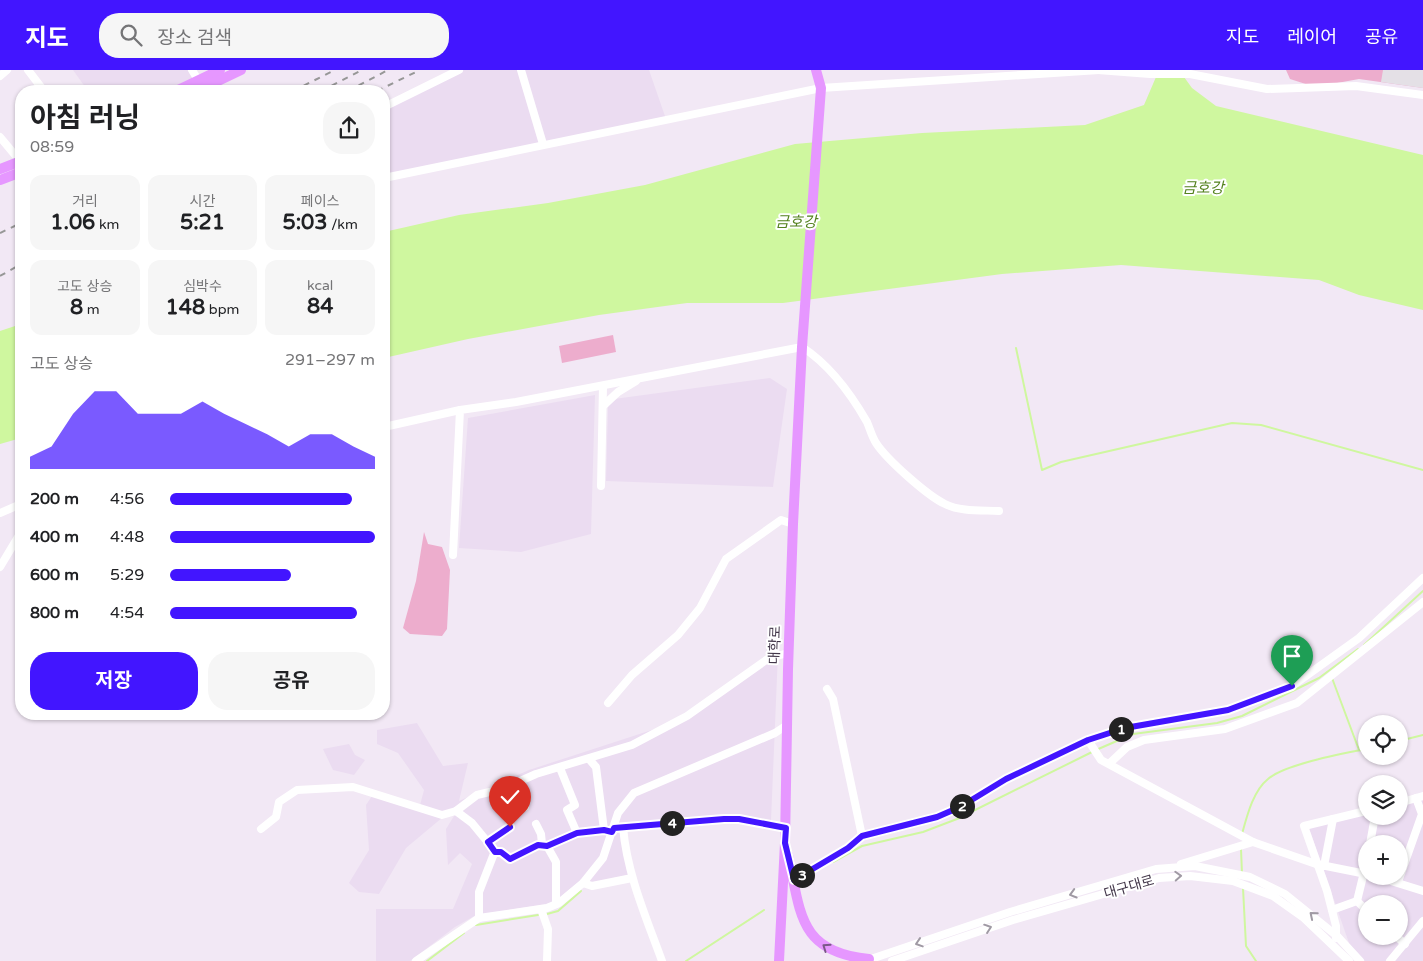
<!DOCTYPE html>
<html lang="ko">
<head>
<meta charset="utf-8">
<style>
  :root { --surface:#fff; --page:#f6f6f6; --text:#202124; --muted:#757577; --accent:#4215ff }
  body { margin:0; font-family:"Varela Round","Noto Sans KR",sans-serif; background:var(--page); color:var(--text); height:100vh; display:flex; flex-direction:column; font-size:19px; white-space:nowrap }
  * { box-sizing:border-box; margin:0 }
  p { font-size:16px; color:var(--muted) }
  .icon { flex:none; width:28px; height:28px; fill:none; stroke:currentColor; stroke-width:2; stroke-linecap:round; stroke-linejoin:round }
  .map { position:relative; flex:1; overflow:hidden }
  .side { position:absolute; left:15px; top:15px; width:375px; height:635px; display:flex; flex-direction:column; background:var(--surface); border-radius:20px; box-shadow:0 1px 4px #0004 }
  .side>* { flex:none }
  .tools { position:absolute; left:1358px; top:645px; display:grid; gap:10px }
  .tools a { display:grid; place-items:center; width:50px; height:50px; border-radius:50%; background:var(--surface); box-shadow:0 1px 4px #0004; font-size:25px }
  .pin { position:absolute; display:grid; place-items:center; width:42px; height:42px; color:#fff; margin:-51px -21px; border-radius:50% 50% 50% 0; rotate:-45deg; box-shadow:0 0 5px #0007 }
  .pin .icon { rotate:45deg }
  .km { position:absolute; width:25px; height:25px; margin:-12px; border-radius:50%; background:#222; color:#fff; font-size:14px; line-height:25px; text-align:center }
  .round { display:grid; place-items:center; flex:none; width:52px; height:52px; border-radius:20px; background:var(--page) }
  .overview { display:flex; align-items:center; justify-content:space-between; height:85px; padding:0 15px }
  h1 { font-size:28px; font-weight:700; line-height:38px }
  .metrics { display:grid; grid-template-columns:repeat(3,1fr); gap:8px; height:85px; padding:5px 15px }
  .metrics div { display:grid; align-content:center; border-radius:12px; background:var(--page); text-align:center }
  .metrics b { font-size:21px; font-weight:700 }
  .metrics small { font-size:14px; font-weight:400 }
  .metrics p { font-size:14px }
  .chart { height:140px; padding:10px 15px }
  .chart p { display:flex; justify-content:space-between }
  .chart svg { width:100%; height:90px; margin-top:5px; fill:var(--accent); opacity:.7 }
  .primary-button { display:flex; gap:10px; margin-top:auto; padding:10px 15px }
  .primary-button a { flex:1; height:58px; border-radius:20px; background:var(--accent); color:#fff; font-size:20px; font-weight:700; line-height:58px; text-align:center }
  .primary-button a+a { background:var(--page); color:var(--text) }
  ul { padding:0 15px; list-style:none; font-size:16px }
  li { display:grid; grid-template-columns:80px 60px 1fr; align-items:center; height:38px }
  li i { height:12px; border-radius:6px; background:var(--accent) }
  header { display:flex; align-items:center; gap:30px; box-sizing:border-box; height:70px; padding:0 25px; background:var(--accent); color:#fff }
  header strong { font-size:24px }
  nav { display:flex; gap:28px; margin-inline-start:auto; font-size:18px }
  .search { width:350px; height:45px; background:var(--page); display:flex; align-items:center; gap:12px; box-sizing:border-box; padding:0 18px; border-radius:20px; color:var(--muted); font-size:19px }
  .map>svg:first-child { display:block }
  .residential { fill:#ebdcf1; fill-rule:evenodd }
  .green { fill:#edadcd }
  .parking { fill:#e4e0e6 }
  .water { fill:#cff79f }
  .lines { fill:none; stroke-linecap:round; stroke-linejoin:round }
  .stream { stroke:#cff79f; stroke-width:2 }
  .minor { stroke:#fff; stroke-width:8 }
  .major { stroke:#e697ff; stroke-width:10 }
  .rail { stroke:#979797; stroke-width:2; stroke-dasharray:6 6; stroke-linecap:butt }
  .oneway { stroke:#a09aa4 }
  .oneway2 { stroke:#7b5889 }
  .route-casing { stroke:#fff; stroke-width:10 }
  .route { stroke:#4215ff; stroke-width:6 }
  .labels { text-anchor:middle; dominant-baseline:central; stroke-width:4; stroke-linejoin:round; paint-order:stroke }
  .street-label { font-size:14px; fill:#423649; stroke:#fff }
  .water-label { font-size:15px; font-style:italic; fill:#54821e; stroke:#fff }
</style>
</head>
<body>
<header>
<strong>지도</strong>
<div class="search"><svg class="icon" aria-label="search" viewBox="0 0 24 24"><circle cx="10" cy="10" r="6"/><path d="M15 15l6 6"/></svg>장소 검색</div>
<nav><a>지도</a><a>레이어</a><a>공유</a></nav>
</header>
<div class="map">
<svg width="1423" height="891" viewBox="0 0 1423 891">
  <rect width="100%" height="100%" fill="#f2e8f5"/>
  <!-- residential -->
  <g class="residential">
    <path d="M73,0H192L198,10L176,21H88Z"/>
    <path d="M459,0H649L666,49L384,108V37Z"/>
    <path d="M770,308L787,319L773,417L606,411L608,337L614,329Z"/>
    <path d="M595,325L591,464L521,482L459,478L468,348Z"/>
    <path d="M778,583L771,751L721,746L620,761L628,805L594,813L581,810L553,833L476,845L455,857L410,891H376V839H453L472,794L460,783L448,795L446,759L454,746L443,747L406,778L379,824L359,822L349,813L369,780L366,735L372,726L419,739L424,720L398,683L377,674V660L417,653L443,696L468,693L459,731L529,700L664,656Z"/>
    <path d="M349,674L355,685L365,690L354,705L333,700L323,679Z"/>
    <path d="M1423,730V891H1365L1350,876L1309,758L1366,744V746H1399V736ZM1366,774H1399V806H1366ZM1366,834H1399V866H1366Z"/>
  </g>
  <!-- green -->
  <g class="green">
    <path d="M1286,0H1423V18L1359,9L1315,17L1290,9Z"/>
    <path d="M613,265L616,282L562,293L559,276Z"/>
    <path d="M424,462L428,474L442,477L450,500L447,559L442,566L410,564L403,558L416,511Z"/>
  </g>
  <!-- parking -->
  <path class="parking" d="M1383,0H1423V18L1381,12Z"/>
  <!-- water -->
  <g class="water">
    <path d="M1159,0H1179L1192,18L1216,36L1423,85V240L1359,225L1319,210L1121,195L1002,204L783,233H687L599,245L468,269L384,288V162L459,145L548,133L645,115L795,74L922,63L1085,55L1144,35Z"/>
    <path d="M21,254V368L0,374V261Z"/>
  </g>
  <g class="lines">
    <!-- stream -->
    <g class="stream">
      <path d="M1016,278L1042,400L1061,392L1232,353L1261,355L1423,400"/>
      <path d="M1364,575L1423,521"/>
      <path d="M1332,608L1359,680"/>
      <path d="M1399,671L1423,665"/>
      <path d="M1096,680L1133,664L1217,653L1242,646L1319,608L1358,579"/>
      <path d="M1242,764C1247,746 1253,721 1268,709C1285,694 1342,684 1366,679"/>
      <path d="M1241,779L1242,804"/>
      <path d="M833,792L862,776L923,762L957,749L1092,682"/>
      <path d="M1243,818L1246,876L1256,891"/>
      <path d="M547,844L558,841L581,821"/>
      <path d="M476,855L538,845"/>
      <path d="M427,891L464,863"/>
      <path d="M686,891L764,840"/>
    </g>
    <!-- minor -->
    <g class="minor">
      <path d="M28,0L44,21"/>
      <path d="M192,0L198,10"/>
      <path d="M521,0L543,74"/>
      <path d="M1098,0L1150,4H1190L1267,19L1356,16L1423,25"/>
      <path d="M0,6L7,0"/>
      <path d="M384,37L459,0"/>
      <path d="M0,67L20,91"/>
      <path d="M384,108L821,18L1099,0"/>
      <path d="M604,335L618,322L636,311"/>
      <path d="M384,357L460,340"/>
      <path d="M601,416L603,316"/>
      <path d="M0,443L21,434"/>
      <path d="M453,485L460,340L516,332L802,277C830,295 851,324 867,352C870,359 872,367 876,373C887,390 928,426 945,434C961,442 982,440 999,441"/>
      <path d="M0,497L21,462"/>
      <path d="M827,619L833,629L862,766"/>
      <path d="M608,633L632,605L678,565L700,538L726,489L781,450L793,454"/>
      <path d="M1088,670L1101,690L1253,772L1316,794L1366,804"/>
      <path d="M589,689L596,697L604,760"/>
      <path d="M1110,693L1127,677L1144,670L1225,659L1297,633L1423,532"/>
      <path d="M560,698L575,735L567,740L577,763"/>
      <path d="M1399,733L1423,726"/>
      <path d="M456,741L472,753L495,781L479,822V848"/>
      <path d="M509,743L525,737"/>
      <path d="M536,754L541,764L542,774"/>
      <path d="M623,757C627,804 646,847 662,891"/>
      <path d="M614,758L724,749H739L786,758"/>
      <path d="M261,759L276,747L279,732L297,720L353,717L442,745L456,741L477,725L502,719L536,704L632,675L687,646L769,588L788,583"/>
      <path d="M488,772L510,757L509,743L497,719"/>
      <path d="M1370,774L1375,746"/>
      <path d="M547,776L556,792V834"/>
      <path d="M495,781L501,782L510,789L538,775L547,776L577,763L604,760L612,762"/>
      <path d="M1181,794L1253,772"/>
      <path d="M1324,796L1333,749"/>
      <path d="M1375,806L1423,821"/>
      <path d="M794,810L848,778L862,766L937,747L961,737L1006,709L1088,670L1125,658L1228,640L1292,616L1359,568L1423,508"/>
      <path d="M1398,812L1422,744L1416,728"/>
      <path d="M583,813L592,816L632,808"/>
      <path d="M1357,831L1366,840"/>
      <path d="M541,839L548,859L547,891"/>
      <path d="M1332,840L1357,831L1366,794"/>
      <path d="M1396,866L1405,874"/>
      <path d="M1336,868V856L1327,821L1304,756L1366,741"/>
      <path d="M416,891L479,848L547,838L559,833L583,813L603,788L618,743L634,723L775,663L787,655"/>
      <path d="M865,891L1010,842L1156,799L1195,796L1250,807L1285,824L1337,866L1360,891"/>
      <path d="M892,891L1013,850L1159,808L1190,806L1233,811L1273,826L1304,848L1349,891"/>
      <path d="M1390,891L1423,851"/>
    </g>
    <!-- major -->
    <g class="major">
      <path d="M176,21L220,0"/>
      <path d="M197,21L241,0"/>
      <path d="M0,99L21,91"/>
      <path d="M0,110L21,102"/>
      <path d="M788,785C801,843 798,882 869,889"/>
      <path d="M779,891L785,773L788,599L793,454L802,277L821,18L816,0"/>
    </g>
    <!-- rail -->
    <g class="rail">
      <path d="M293,21L335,0"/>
      <path d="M321,21L362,0"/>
      <path d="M348,21L388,0"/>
      <path d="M377,21L420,0"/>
      <path d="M0,163L21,153"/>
      <path d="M0,206L21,194"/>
    </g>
  </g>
  <!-- one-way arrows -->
  <defs><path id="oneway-chevron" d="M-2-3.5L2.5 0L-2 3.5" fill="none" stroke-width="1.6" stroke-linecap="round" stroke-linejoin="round" transform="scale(1.25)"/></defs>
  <g class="oneway">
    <use href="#oneway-chevron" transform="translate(1178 806) rotate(-3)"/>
    <use href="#oneway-chevron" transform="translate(1073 824) rotate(164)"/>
    <use href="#oneway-chevron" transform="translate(1313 845) rotate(-140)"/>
    <use href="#oneway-chevron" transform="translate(988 858) rotate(-19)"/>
    <use href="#oneway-chevron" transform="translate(919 873) rotate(162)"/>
  </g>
  <use class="oneway2" href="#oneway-chevron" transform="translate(826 877) rotate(-145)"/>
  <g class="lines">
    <!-- route casing -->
    <g class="route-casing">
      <path id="route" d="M510,757L488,772L495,782H501L510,789L538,775L547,776L577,763L604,760L612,762L614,758L724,749H739L786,758L785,773L794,810L848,778L862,766L937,747L960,737L1006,709L1088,670L1125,658L1228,640L1292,616"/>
    </g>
    <!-- route -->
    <use href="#route" class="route"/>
  </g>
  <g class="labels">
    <!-- street labels -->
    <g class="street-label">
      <text transform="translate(775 575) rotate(-88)">대학로</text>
      <text transform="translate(1129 817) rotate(-16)">대구대로</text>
    </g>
    <!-- water labels -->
    <g class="water-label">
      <text x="1203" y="118">금호강</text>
      <text x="796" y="152">금호강</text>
    </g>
  </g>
</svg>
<div class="tools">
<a><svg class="icon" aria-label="locate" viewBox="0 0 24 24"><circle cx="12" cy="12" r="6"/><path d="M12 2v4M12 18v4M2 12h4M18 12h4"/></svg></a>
<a><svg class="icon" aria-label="layers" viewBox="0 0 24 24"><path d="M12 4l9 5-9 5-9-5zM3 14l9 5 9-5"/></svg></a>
<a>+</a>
<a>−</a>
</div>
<div class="pin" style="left:1292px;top:616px;background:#1e9e55"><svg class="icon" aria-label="arrive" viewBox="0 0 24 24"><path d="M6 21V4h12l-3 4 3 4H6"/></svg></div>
<div class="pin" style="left:510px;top:757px;background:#d93025"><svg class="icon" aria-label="check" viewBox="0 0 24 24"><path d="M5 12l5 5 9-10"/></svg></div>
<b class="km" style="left:1121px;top:659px">1</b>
<b class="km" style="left:962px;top:736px">2</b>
<b class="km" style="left:802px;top:805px">3</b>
<b class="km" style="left:672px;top:753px">4</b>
<section class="side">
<div class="overview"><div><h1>아침 러닝</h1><p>08:59</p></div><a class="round"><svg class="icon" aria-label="share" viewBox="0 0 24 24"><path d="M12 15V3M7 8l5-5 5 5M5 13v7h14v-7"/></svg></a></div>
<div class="metrics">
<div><p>거리</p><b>1.06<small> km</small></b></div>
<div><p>시간</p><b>5:21</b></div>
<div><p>페이스</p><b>5:03<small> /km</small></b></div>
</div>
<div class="metrics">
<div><p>고도 상승</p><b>8<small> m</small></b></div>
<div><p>심박수</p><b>148<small> bpm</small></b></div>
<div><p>kcal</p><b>84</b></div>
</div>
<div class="chart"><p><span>고도 상승</span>291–297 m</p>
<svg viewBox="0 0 160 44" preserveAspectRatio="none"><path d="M0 44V38L10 33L20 17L30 6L40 6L50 17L60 17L70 17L80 11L90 17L100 22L110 27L120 33L130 27L140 27L150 33L160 38V44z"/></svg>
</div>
<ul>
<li><b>200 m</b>4:56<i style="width:89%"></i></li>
<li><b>400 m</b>4:48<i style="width:100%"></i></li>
<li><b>600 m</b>5:29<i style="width:59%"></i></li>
<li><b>800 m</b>4:54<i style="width:91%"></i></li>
</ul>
<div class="primary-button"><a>저장</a><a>공유</a></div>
</section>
</div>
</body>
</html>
